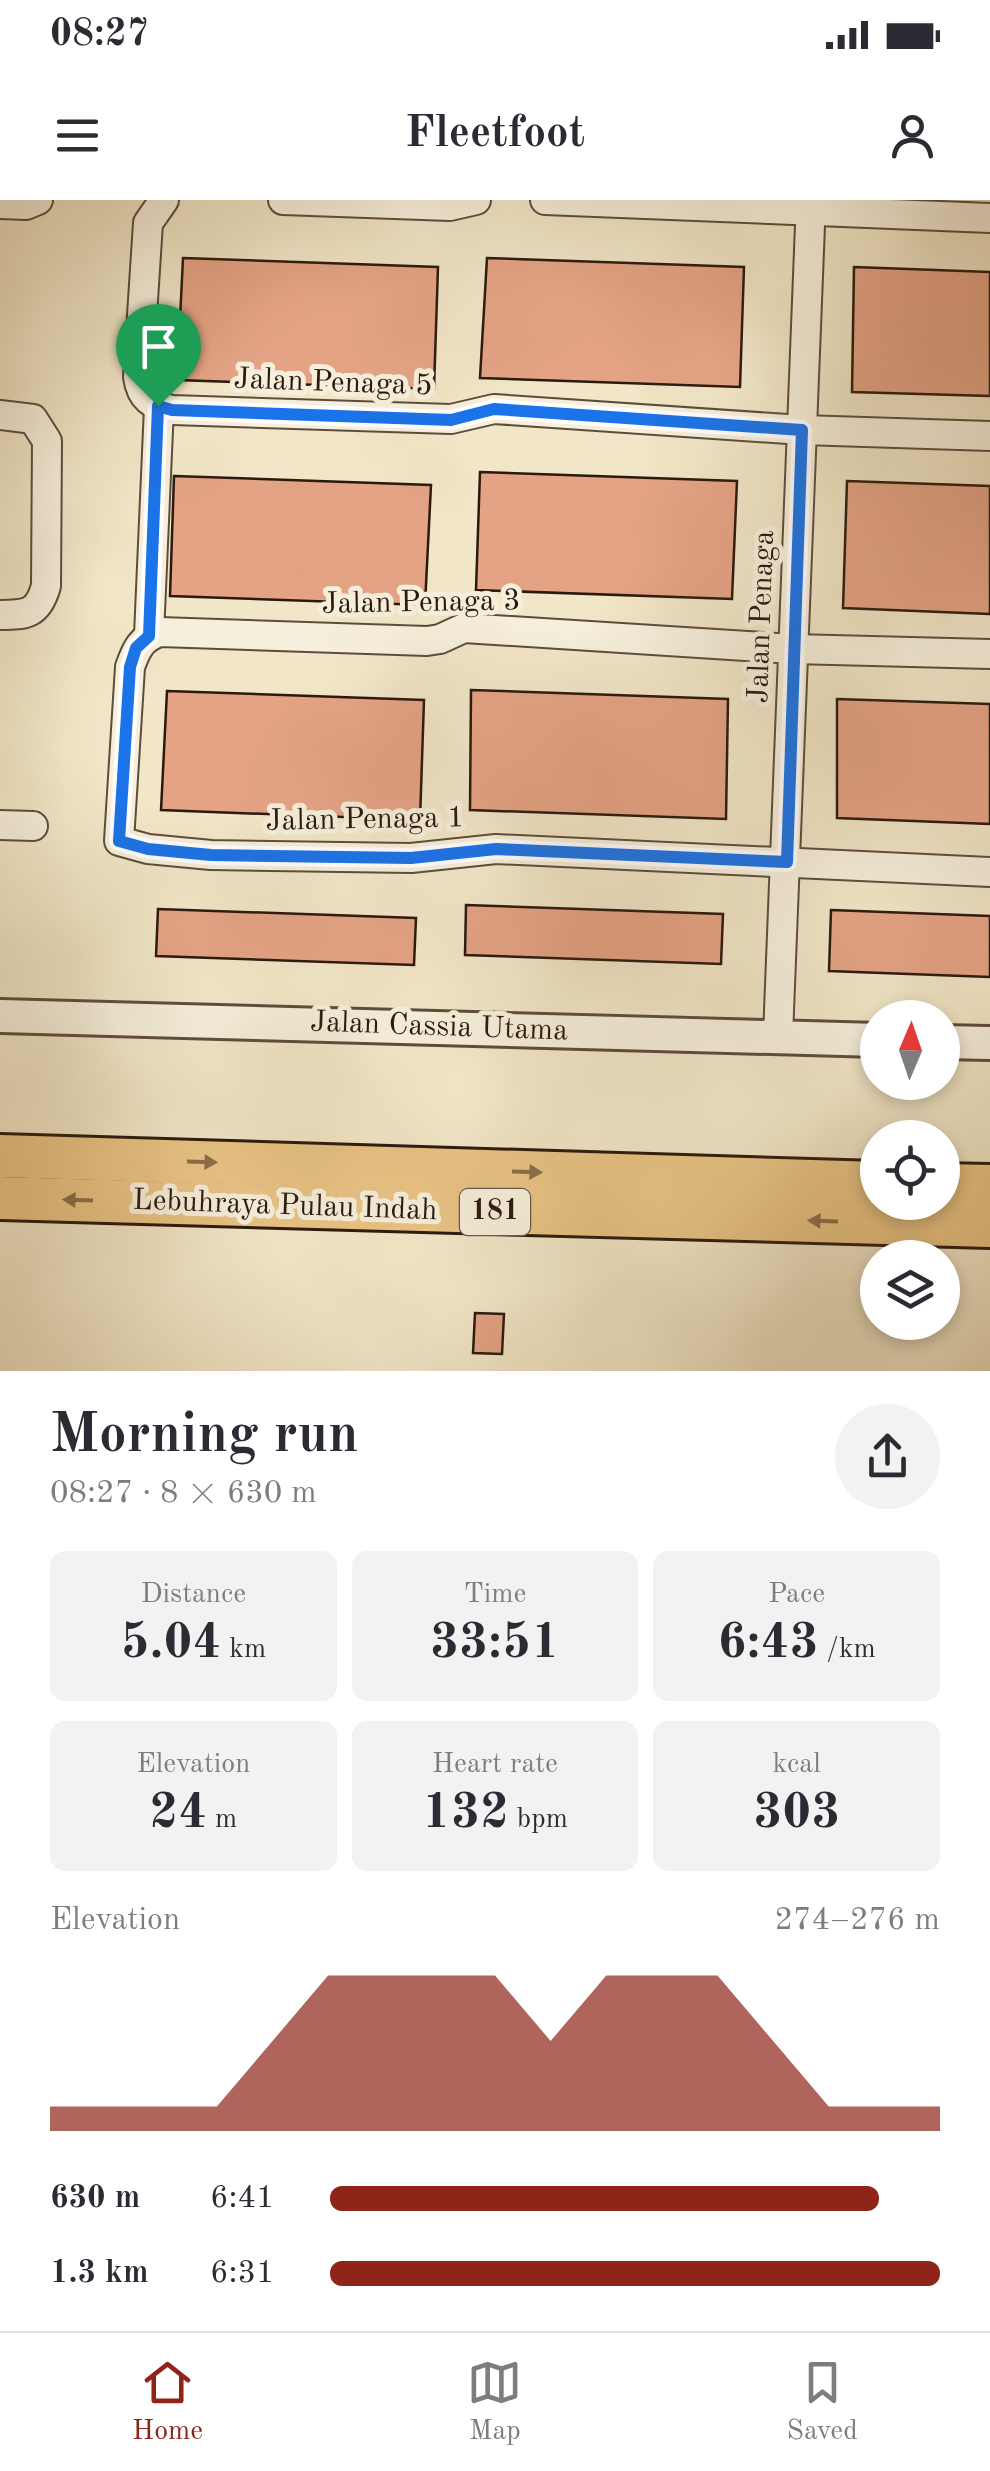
<!DOCTYPE html>
<html lang="en">
<head>
<meta charset="utf-8">
<style>
  :root { --surface:#fff; --page:#f2f2f3; --text:#2b2b33; --muted:#7c7c81; --line:#e1e1e2; --accent:#8f2418 }
  body { margin:0; font-family:"Old Standard TT",serif; background:var(--page); color:var(--text); height:100vh; display:flex; flex-direction:column; font-size:38px; white-space:nowrap }
  * { box-sizing:border-box; margin:0 }
  p { font-size:32px; color:var(--muted) }
  .icon { flex:none; width:55px; height:55px; fill:none; stroke:currentColor; stroke-width:2; stroke-linecap:round; stroke-linejoin:round }
  .map { position:relative; height:1171px; overflow:hidden }
  .side { display:flex; flex-direction:column; background:var(--surface); flex:1 }
  .side>* { flex:none }
  .needle { width:65px; rotate:2deg }
  .controls { position:absolute; left:860px; top:800px; display:grid; gap:20px }
  .controls a { display:grid; place-items:center; width:100px; height:100px; border-radius:50%; background:var(--surface); box-shadow:0 5px 15px #0003; font-size:50px }
  .pin { position:absolute; display:grid; place-items:center; width:85px; height:85px; color:#fff; margin:-102px -42px; border-radius:50% 50% 50% 0; rotate:-45deg; box-shadow:0 0 10px #0007 }
  .pin .icon { rotate:45deg }
  .round { display:grid; place-items:center; flex:none; width:105px; height:105px; border-radius:52px; background:var(--page) }
  .summary { display:flex; align-items:center; justify-content:space-between; height:170px; padding:0 50px }
  h1 { font-size:55px; font-weight:700; line-height:75px }
  .figures { display:grid; grid-template-columns:repeat(3,1fr); gap:15px; height:170px; padding:10px 50px }
  .figures div { display:grid; align-content:center; border-radius:15px; background:var(--page); text-align:center }
  .figures b { font-size:50px; font-weight:700 }
  .figures small { font-size:28px; font-weight:400 }
  .figures p { font-size:28px }
  .chart { height:280px; padding:20px 50px }
  .chart p { display:flex; justify-content:space-between }
  .chart svg { width:100%; height:180px; margin-top:10px; fill:var(--accent); opacity:.7 }
  ul { padding:0 50px; list-style:none; font-size:32px }
  li { display:grid; grid-template-columns:160px 120px 1fr; align-items:center; height:75px }
  li i { height:25px; border-radius:12px; background:var(--accent) }
  .status { display:flex; justify-content:space-between; align-items:center; height:70px; padding:0 50px; background:var(--surface); direction:ltr }
  .status svg { height:28px; fill:currentColor }
  header { display:flex; justify-content:space-between; align-items:center; height:130px; padding:0 50px; background:var(--surface); font-size:45px; font-weight:700 }
  .menu { display:flex; justify-content:space-around; align-items:center; height:140px; border-top:2px solid var(--line); background:var(--surface); font-size:28px; color:var(--muted) }
  .menu a { display:grid; justify-items:center; gap:5px }
  .menu .current { color:var(--accent) }
  .map>svg:first-child { display:block }
  .building { fill:#e4a385; stroke:#2c190e; stroke-width:2.5 }
  .lines { fill:none; stroke-linecap:round; stroke-linejoin:round }
  .minor-casing { stroke:#5d4c3c; stroke-width:32 }
  .tertiary-casing { stroke:#5d4c3c; stroke-width:38 }
  .primary-casing { stroke:#2c190e; stroke-width:48 }
  .minor { stroke:#f6efdb; stroke-width:28 }
  .tertiary { stroke:#f6efdb; stroke-width:32 }
  .primary { stroke:#e8c384; stroke-width:42 }
  .oneway { fill:#8a6e49 }
  .route-casing { stroke:#fff; stroke-width:20 }
  .route { stroke:#1a73e8; stroke-width:12 }
  .labels { text-anchor:middle; dominant-baseline:central; stroke-width:10; stroke-linejoin:round; paint-order:stroke }
  .shield { fill:#f6efdb; stroke:#69594c; stroke-width:2.5 }
  .shield-label { font-size:28px; font-weight:bold; fill:#2c190e }
  .street-label { font-size:30px; fill:#2c190e; stroke:#f6efdb }
</style>
</head>
<body>
<div class="status"><b>08:27</b><svg viewBox="0 0 49 12"><path d="M0 12V9h3v3zM5 12V6h3v6zM10 12V3h3v9zM15 12V0h3v12zM26 1h20v11H26zM47 4h2v5h-2z"/></svg></div>
<header><svg class="icon" aria-label="menu" viewBox="0 0 24 24"><path d="M4 6h16M4 12h16M4 18h16"/></svg>Fleetfoot<svg class="icon" aria-label="person" viewBox="0 0 24 24"><circle cx="12" cy="8" r="4"/><path d="M4 21q1-7 8-7t8 7"/></svg></header>
<div class="map">
<svg width="990" height="1171" viewBox="0 0 990 1171">
  <rect width="100%" height="100%" fill="#f1e6c7"/>
  <filter id="stains"><feTurbulence type="fractalNoise" baseFrequency=".002" numOctaves="4"/><feColorMatrix values="0 0 0 0 .2 0 0 0 0 .09 0 0 0 0 .02 0 0 0 .5 -.17"/></filter>
  <radialGradient id="worn" r=".72"><stop offset=".6" stop-color="#630" stop-opacity="0"/><stop offset="1" stop-color="#630" stop-opacity=".3"/></radialGradient>
  <!-- building -->
  <g class="building">
    <path d="M183,58L438,67L434,189L177,180Z"/>
    <path d="M487,58L744,67L740,187L480,178Z"/>
    <path d="M854,67L990,72V196L852,192Z"/>
    <path d="M480,272L737,281L732,399L476,390Z"/>
    <path d="M174,276L431,285L425,405L170,396Z"/>
    <path d="M847,281L990,286V414L843,408Z"/>
    <path d="M471,490L728,499L726,619L470,610Z"/>
    <path d="M167,491L424,500L420,620L161,610Z"/>
    <path d="M837,499L990,504V624L837,618Z"/>
    <path d="M466,705L723,714L721,764L465,755Z"/>
    <path d="M158,709L416,718L414,765L156,756Z"/>
    <path d="M831,710L990,716V777L829,771Z"/>
    <path d="M475,1113L504,1114L502,1154L473,1153Z"/>
  </g>
  <g class="lines">
    <!-- minor casing -->
    <g class="minor-casing">
      <g id="minor">
        <path d="M164,0L148,23L138,177C141,198 151,205 172,210L451,219L494,209L802,230L990,236"/>
        <path d="M283,0L450,6L476,0"/>
        <path d="M545,0L990,18"/>
        <path d="M0,4L26,5L38,0"/>
        <path d="M0,215L33,219L47,241L46,386C38,414 27,415 0,415"/>
        <path d="M149,435L159,207"/>
        <path d="M990,454L793,449L464,428L440,439L427,441L160,432C141,438 136,450 130,467L119,641L148,649L211,655L411,658L496,649L990,672"/>
        <path d="M0,625L33,626"/>
        <path d="M778,836L811,0"/>
      </g>
    </g>
    <!-- tertiary casing -->
    <g class="tertiary-casing">
      <g id="tertiary">
        <path d="M0,816L878,840"/>
        <path d="M942,842L990,843"/>
      </g>
    </g>
    <!-- primary casing -->
    <g class="primary-casing">
      <g id="primary">
        <path d="M0,956L878,983"/>
        <path d="M942,985L990,986"/>
        <path d="M0,998L990,1026"/>
      </g>
    </g>
    <!-- minor -->
    <use href="#minor" class="minor"/>
    <!-- tertiary -->
    <use href="#tertiary" class="tertiary"/>
    <!-- primary -->
    <use href="#primary" class="primary"/>
  </g>
  <!-- one-way arrows -->
  <defs><path id="oneway-solid" d="M-6-.8H1V-3.2L6.5 0L1 3.2V.8H-6Z" transform="scale(2.5)"/></defs>
  <g class="oneway">
    <use href="#oneway-solid" transform="translate(202 962) rotate(2)"/>
    <use href="#oneway-solid" transform="translate(527 972) rotate(2)"/>
    <use href="#oneway-solid" transform="translate(78 1000) rotate(-178)"/>
    <use href="#oneway-solid" transform="translate(823 1021) rotate(-178)"/>
  </g>
  <g class="lines">
    <!-- route casing -->
    <g class="route-casing">
      <path id="route" d="M158,206L172,210L451,220L494,209L802,230L787,662L496,649L411,658L211,655L148,649L119,641L130,467L136,448L149,436Z"/>
    </g>
    <!-- route -->
    <use href="#route" class="route"/>
  </g>
  <g class="labels">
    <!-- shield labels -->
    <rect class="shield" x="460" y="989" width="70" height="46" rx="8"/>
    <g class="shield-label">
      <text x="495" y="1012">181</text>
    </g>
    <!-- street labels -->
    <g class="street-label">
      <text transform="translate(333 183) rotate(2)">Jalan Penaga 5</text>
      <text transform="translate(421 403) rotate(-1)">Jalan Penaga 3</text>
      <text transform="translate(762 417) rotate(-88)">Jalan Penaga</text>
      <text transform="translate(365 620) rotate(-1)">Jalan Penaga 1</text>
      <text transform="translate(439 827) rotate(2)">Jalan Cassia Utama</text>
      <text transform="translate(285 1006) rotate(2)">Lebuhraya Pulau Indah</text>
    </g>
  </g>
  <rect width="100%" height="100%" filter="url(#stains)"/>
  <rect width="100%" height="100%" fill="url(#worn)"/>
</svg>
<div class="controls">
<a><svg class="needle" viewBox="-14 -14 28 28"><path d="M0-13l5 13h-10z" fill="#e53935"/><path d="M0 13l5-13h-10z" fill="#7c7c81"/></svg></a>
<a><svg class="icon" aria-label="locate" viewBox="0 0 24 24"><circle cx="12" cy="12" r="6"/><path d="M12 2v4M12 18v4M2 12h4M18 12h4"/></svg></a>
<a><svg class="icon" aria-label="layers" viewBox="0 0 24 24"><path d="M12 4l9 5-9 5-9-5zM3 14l9 5 9-5"/></svg></a>
</div>
<div class="pin" style="left:158px;top:206px;background:#1e9e55"><svg class="icon" aria-label="arrive" viewBox="0 0 24 24"><path d="M6 21V4h12l-3 4 3 4H6"/></svg></div>
</div>
<section class="side">
<div class="summary"><div><h1>Morning run</h1><p>08:27 · 8 × 630 m</p></div><a class="round"><svg class="icon" aria-label="share" viewBox="0 0 24 24"><path d="M12 15V3M7 8l5-5 5 5M5 13v7h14v-7"/></svg></a></div>
<div class="figures">
<div><p>Distance</p><b>5.04<small> km</small></b></div>
<div><p>Time</p><b>33:51</b></div>
<div><p>Pace</p><b>6:43<small> /km</small></b></div>
</div>
<div class="figures">
<div><p>Elevation</p><b>24<small> m</small></b></div>
<div><p>Heart rate</p><b>132<small> bpm</small></b></div>
<div><p>kcal</p><b>303</b></div>
</div>
<div class="chart"><p><span>Elevation</span>274–276 m</p>
<svg viewBox="0 0 160 44" preserveAspectRatio="none"><path d="M0 44V38L10 38L20 38L30 38L40 22L50 6L60 6L70 6L80 6L90 22L100 6L110 6L120 6L130 22L140 38L150 38L160 38V44z"/></svg>
</div>
<ul>
<li><b>630 m</b>6:41<i style="width:90%"></i></li>
<li><b>1.3 km</b>6:31<i style="width:100%"></i></li>
</ul>
</section>
<nav class="menu">
<a class="current"><svg class="icon" aria-label="home" viewBox="0 0 24 24"><path d="M3 11l9-7 9 7M6 9v11h12V9"/></svg>Home</a>
<a><svg class="icon" aria-label="map" viewBox="0 0 24 24"><path d="M3 6l6-2 6 2 6-2v14l-6 2-6-2-6 2zM9 4v14M15 6v14"/></svg>Map</a>
<a><svg class="icon" aria-label="saved" viewBox="0 0 24 24"><path d="M7 4h10v16l-5-4-5 4z"/></svg>Saved</a>
</nav>
</body>
</html>
